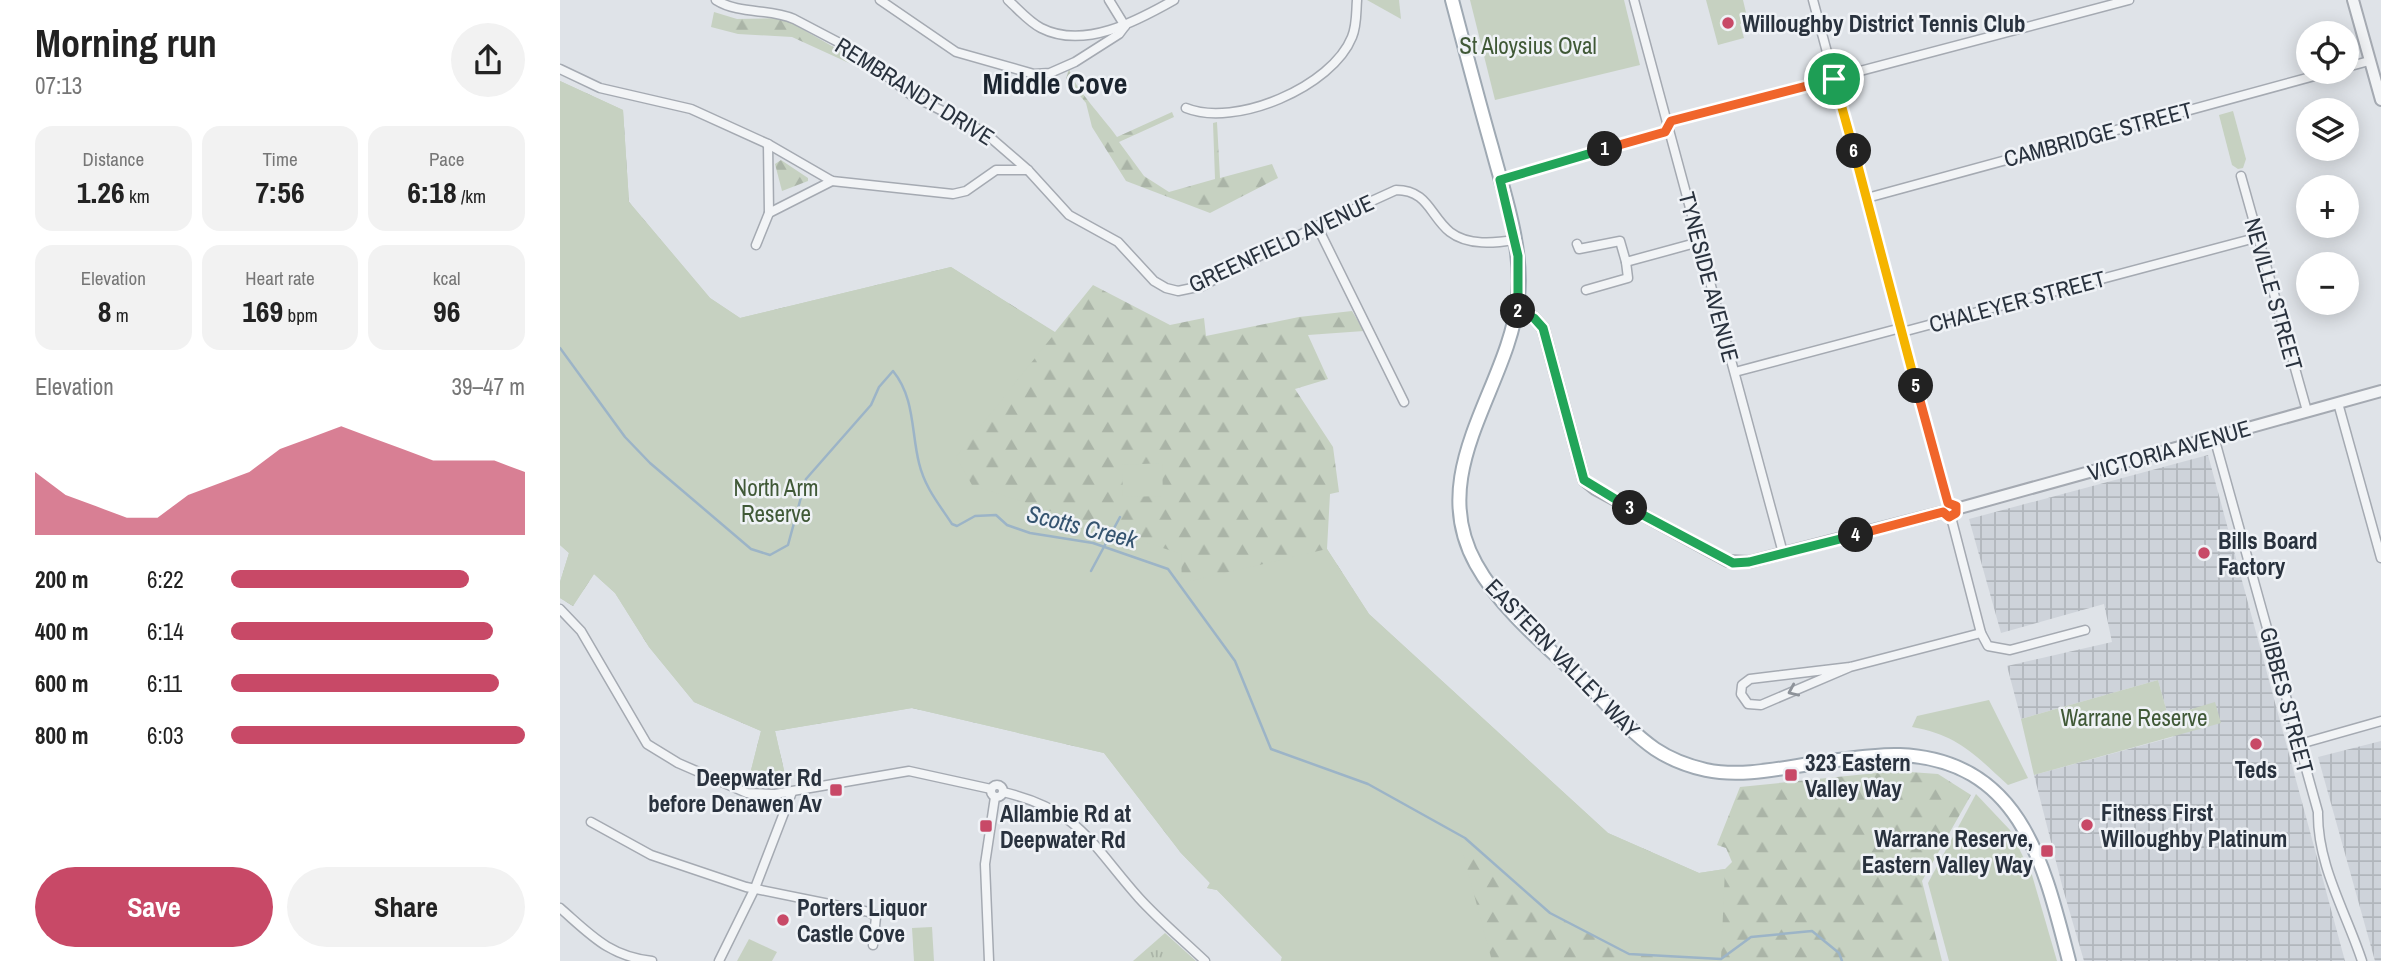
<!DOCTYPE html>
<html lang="en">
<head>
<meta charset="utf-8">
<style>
  :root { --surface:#fff; --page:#f2f2f2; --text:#222; --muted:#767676; --accent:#c84967 }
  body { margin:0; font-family:"Archivo Narrow",sans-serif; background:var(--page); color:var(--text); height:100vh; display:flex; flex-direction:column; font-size:26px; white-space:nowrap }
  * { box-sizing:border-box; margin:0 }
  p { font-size:23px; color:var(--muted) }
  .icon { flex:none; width:38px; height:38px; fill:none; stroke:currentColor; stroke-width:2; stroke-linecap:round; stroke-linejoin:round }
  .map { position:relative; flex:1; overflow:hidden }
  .side { display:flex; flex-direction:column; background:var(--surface); width:560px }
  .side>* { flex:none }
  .controls { position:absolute; left:1736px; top:21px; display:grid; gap:14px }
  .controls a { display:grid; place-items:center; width:63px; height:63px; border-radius:50%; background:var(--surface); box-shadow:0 4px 18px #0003; font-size:35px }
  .pin { position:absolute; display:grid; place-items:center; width:60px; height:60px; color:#fff; margin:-30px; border:4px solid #fff; border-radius:50%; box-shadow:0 2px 7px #0007 }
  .km { position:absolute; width:35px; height:35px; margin:-18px; border-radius:50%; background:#222; color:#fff; font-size:19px; line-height:35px; text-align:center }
  .round { display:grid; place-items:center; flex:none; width:74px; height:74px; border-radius:37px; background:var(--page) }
  .overview { display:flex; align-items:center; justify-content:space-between; height:119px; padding:0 35px }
  h1 { font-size:38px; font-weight:700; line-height:52px }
  .stats { display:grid; grid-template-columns:repeat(3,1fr); gap:10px; height:119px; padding:7px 35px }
  .stats div { display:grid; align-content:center; border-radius:18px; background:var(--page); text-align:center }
  .stats b { font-size:30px; font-weight:700 }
  .stats small { font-size:19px; font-weight:400 }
  .stats p { font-size:19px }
  .chart { height:196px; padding:14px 35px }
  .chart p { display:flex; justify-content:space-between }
  .chart svg { width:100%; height:126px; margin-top:7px; fill:var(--accent); opacity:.7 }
  .cta { display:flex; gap:14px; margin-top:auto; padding:14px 35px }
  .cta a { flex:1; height:80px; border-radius:42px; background:var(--accent); color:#fff; font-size:28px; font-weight:700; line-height:80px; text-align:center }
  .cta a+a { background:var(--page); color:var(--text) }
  ul { padding:0 35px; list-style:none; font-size:23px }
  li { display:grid; grid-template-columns:112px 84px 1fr; align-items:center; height:52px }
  li i { height:18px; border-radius:9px; background:var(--accent) }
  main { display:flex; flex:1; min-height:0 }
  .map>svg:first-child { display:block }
  .industrial { fill:url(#industrial-grid) }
  .grass { fill:url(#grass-tufts) }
  .forest { fill:url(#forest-firs) }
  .park { fill:#c6d1c1 }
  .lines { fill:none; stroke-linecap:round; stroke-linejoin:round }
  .stream { stroke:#9cb4c7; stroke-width:2.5 }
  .minor-casing { stroke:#a5aab2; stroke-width:11 }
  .tertiary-casing { stroke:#a5aab2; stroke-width:14 }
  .primary-casing { stroke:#9fa9b3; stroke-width:16 }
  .minor { stroke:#f2f4f6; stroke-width:8 }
  .tertiary { stroke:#f2f4f6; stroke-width:10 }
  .primary { stroke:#fff; stroke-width:12 }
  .oneway { stroke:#8e939a }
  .split-1-casing { stroke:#fff; stroke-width:14 }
  .split-2-casing { stroke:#fff; stroke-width:14 }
  .split-3-casing { stroke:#fff; stroke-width:14 }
  .split-4-casing { stroke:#fff; stroke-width:14 }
  .split-5-casing { stroke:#fff; stroke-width:14 }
  .split-6-casing { stroke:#fff; stroke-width:14 }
  .split-7-casing { stroke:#fff; stroke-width:14 }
  .split-1 { stroke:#f0652b; stroke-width:9 }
  .split-2 { stroke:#22a559; stroke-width:9 }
  .split-3 { stroke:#22a559; stroke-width:9 }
  .split-4 { stroke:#22a559; stroke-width:9 }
  .split-5 { stroke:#f0652b; stroke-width:9 }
  .split-6 { stroke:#f5b400; stroke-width:9 }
  .split-7 { stroke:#f5b400; stroke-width:9 }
  .poi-dot { fill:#c84967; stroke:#eff2f6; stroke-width:2.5 }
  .labels { text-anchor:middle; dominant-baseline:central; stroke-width:5; stroke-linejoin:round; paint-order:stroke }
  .poi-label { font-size:23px; font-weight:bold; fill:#29323e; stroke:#eff2f6; text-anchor:start }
  .park-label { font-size:23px; fill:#405937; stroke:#eff2f6 }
  .street-label { font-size:23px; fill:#29323e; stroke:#eff2f6 }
  .water-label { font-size:24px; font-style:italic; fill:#355470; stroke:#eff2f6 }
  .district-label { font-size:30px; font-weight:bold; fill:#1b242f; stroke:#eff2f6 }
</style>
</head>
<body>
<main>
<section class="side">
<div class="overview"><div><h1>Morning run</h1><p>07:13</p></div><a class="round"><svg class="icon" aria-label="share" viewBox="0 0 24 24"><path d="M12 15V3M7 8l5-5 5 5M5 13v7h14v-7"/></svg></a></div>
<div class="stats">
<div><p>Distance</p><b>1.26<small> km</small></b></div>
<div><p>Time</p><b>7:56</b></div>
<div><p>Pace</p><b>6:18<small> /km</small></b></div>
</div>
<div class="stats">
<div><p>Elevation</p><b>8<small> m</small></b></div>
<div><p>Heart rate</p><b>169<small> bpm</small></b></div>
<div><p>kcal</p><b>96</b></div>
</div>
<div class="chart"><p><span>Elevation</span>39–47 m</p>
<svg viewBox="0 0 160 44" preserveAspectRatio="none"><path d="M0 44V22L10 30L20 34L30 38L40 38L50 30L60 26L70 22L80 14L90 10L100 6L110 10L120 14L130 18L140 18L150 18L160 22V44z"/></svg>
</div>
<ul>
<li><b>200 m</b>6:22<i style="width:81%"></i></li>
<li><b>400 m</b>6:14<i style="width:89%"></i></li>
<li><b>600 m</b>6:11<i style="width:91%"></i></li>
<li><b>800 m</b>6:03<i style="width:100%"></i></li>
</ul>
<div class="cta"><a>Save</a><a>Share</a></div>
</section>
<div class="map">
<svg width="1821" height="961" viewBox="0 0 1821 961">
  <defs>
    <pattern id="industrial-grid" width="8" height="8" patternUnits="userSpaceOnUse" patternTransform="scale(1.75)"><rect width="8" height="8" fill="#ced3da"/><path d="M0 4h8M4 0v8" fill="none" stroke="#b1b6bc"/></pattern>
    <pattern id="grass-tufts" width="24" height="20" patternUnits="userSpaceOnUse" patternTransform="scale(1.75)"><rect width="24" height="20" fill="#c6d1c1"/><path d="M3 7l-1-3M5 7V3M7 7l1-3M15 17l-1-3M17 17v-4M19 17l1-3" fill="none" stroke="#aab4a7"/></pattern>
    <pattern id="forest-firs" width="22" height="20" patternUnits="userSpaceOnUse" patternTransform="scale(1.75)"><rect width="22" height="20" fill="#c6d1c1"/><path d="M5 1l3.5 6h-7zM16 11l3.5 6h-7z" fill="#aab4a7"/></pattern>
  </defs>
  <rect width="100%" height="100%" fill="#dfe3e8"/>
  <!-- industrial -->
  <g class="industrial">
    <path d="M1648,455L1785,961H1524L1503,889L1474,775L1613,737L1608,716L1598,680L1461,719L1447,666L1552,642L1544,604L1441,633L1409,519Z"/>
    <path d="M1821,741V961H1815L1758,757Z"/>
  </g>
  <!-- grass -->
  <path class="grass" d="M605,933L636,961H573Z"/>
  <!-- forest -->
  <g class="forest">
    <path d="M154,12L177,19L223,18L284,53L313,74L232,37L178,34L151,27Z"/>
    <path d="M509,68C513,87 544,118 557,137L612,112L614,117L559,142L584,176L609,192L655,179L653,123L657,122L660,178L712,164L718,178L650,213L566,181L532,127L526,103L506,79Z"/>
    <path d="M0,81L63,110L69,202L150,298L180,318L391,267L495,332L533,285L610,325L644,318L646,336L739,317L792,311L804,331L748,335L768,379L735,389L773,447L779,492L770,494L767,549L809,614L1048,833L1139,873L1165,869L1172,862L1166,848L1157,845L1180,787L1336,771L1378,774L1411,795L1362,881L1382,961H721L722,957L657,890L647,888L650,883L621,853L544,753L352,708L215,731L226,779L188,782L201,731L134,702L89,647L55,593L34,574L13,606L0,598V582L9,553L0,545Z"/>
    <path d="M221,160L248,178V181L222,191L215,164Z"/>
  </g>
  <!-- park -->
  <g class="park">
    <path d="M807,0H839L841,19Z"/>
    <path d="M910,0H1064L1080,65L935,100Z"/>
    <path d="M1146,0H1183L1188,21L1180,24L1184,38L1158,45Z"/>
    <path d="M0,81L63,110L69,202L150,298L180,318L391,267L495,333L396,457L412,485L621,554L622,583L767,549L809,614L1048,833L1139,873L1165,869L1161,959L1069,954L990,913L898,835L932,961H721L722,957L657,890L647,888L650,883L621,853L544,753L352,708L215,731L226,779L188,782L201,731L134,702L89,647L55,593L34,574L13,606L0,598V582L9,553L0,545Z"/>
    <path d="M1673,111L1686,159L1683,168L1678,169L1672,165L1659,115Z"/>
    <path d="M602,463L603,496L563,497L562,465Z"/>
    <path d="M1598,680L1608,716L1655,702L1661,723L1474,775L1461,719Z"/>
    <path d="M1429,700L1468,778L1448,785C1415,755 1398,735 1352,727L1357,716Z"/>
    <path d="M1416,794L1450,830L1472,875L1497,961H1389L1368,883Z"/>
    <path d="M372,927L374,961H354L352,928Z"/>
    <path d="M189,939L217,952L212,961H177Z"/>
  </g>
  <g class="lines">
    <!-- stream -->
    <g class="stream">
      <path d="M0,348L65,437L90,463L191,549L210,555L228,545L246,479L311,405L319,387L333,371C355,398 351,431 359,463C365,488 379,504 392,524L397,526L415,516L436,515L447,525L470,533L533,543L608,569L675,661L711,749L808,784L905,838L990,913L1069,954L1161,959L1191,937L1252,931L1279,953L1282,961"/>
      <path d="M531,571L560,517"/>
    </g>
    <!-- minor casing -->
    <g class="minor-casing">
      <g id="minor">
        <path d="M156,0C180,15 209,8 234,19L295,51L351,95L424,132L468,170L509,215L558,242L594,281L606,288L618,291L642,286L757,226L836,190C868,190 870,216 890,232C908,246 935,243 955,240"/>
        <path d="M320,0L396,52L474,74L490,73L515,62L559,34L565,26"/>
        <path d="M448,0C459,10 469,22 481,28C524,50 577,21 614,0"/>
        <path d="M549,0L565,26"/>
        <path d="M1074,0L1223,553"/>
        <path d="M1253,0L1388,503"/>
        <path d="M1787,67L1809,61"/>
        <path d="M0,69L40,88L131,109L208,144L272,181L393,194L406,191L436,170H468"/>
        <path d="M626,108C675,128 772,87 792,37C797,25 796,12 797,0"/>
        <path d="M208,144L209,213"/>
        <path d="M1681,176L1747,411"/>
        <path d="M941,180L1105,132L1111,121L1569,0"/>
        <path d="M1307,198L1769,72"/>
        <path d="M757,226L844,402"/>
        <path d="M1017,244L1019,249L1060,241L1066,262L1139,242"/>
        <path d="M196,245L209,213L272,181"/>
        <path d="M1026,290L1068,278L1066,262"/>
        <path d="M1175,372L1337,329L1346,331L1699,237"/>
        <path d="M1778,403L1821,558"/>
        <path d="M1654,437L1758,812C1757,865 1786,912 1802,961"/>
        <path d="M1391,517L1421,633L1428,646L1450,650L1525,630"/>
        <path d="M0,609L21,631L87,744L118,763L187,793L215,794L349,771L431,789"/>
        <path d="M1290,667L1201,705L1188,704L1181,694L1182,685L1190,679L1290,667L1421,633"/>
        <path d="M1740,744L1821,721"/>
        <circle cx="437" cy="791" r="6"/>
        <path d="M443,792C520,810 531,844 579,898C599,920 623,940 645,961"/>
        <path d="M31,822L91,855L186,887L309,912L316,917L313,945"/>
        <path d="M0,908C32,936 49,956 92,961"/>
        <path d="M159,961L195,888L232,792"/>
        <path d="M429,961L425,864L435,797"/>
      </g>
    </g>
    <!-- tertiary casing -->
    <g class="tertiary-casing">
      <g id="tertiary">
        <path d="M1793,0L1821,100"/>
        <path d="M956,310L974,318L983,328L1024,480L1035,489L1168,561L1189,562L1383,512"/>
        <path d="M1396,509L1821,391"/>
      </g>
    </g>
    <!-- primary casing -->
    <g class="primary-casing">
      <path id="primary" d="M892,0C905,49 918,99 932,148C945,197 963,247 958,298C949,388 864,471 916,564C943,613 994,652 1034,691C1053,711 1072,733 1095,749C1110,759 1128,766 1146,770C1184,778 1225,767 1263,762C1289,759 1314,754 1340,755C1461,760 1484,864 1509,961"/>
    </g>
    <!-- minor -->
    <use href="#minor" class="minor"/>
    <!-- tertiary -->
    <use href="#tertiary" class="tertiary"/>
    <!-- primary -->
    <use href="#primary" class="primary"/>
  </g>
  <!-- one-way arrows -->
  <defs><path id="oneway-chevron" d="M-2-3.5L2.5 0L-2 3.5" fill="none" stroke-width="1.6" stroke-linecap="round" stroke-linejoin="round" transform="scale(1.75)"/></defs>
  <use class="oneway" href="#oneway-chevron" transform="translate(1233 691) rotate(156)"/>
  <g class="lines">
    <!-- split-1 casing -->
    <g class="split-1-casing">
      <path id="split-1" d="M1045,149L1105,132L1111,121L1274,79"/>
    </g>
    <!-- split-2 casing -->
    <g class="split-2-casing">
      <path id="split-2" d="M958,311V256L940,180L1045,149"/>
    </g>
    <!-- split-3 casing -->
    <g class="split-3-casing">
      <path id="split-3" d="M958,311L974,318L983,328L1024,480L1070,508"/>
    </g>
    <!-- split-4 casing -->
    <g class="split-4-casing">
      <path id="split-4" d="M1070,508L1173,563L1189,562L1296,535"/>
    </g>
    <!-- split-5 casing -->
    <g class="split-5-casing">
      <path id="split-5" d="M1296,535L1383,512L1389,517L1396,513V506L1388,503L1356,386"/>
    </g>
    <!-- split-6 casing -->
    <g class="split-6-casing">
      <path id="split-6" d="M1294,151L1356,386"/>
    </g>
    <!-- split-7 casing -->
    <g class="split-7-casing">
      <path id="split-7" d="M1274,79L1294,151"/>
    </g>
    <!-- split-1 -->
    <use href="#split-1" class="split-1"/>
    <!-- split-2 -->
    <use href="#split-2" class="split-2"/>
    <!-- split-3 -->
    <use href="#split-3" class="split-3"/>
    <!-- split-4 -->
    <use href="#split-4" class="split-4"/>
    <!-- split-5 -->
    <use href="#split-5" class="split-5"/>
    <!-- split-6 -->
    <use href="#split-6" class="split-6"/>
    <!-- split-7 -->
    <use href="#split-7" class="split-7"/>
  </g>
  <!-- markers -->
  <g class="poi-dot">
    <circle cx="1168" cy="23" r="7"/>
    <circle cx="1644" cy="553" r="7"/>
    <circle cx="1696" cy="744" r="7"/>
    <rect x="1224" y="768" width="14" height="14" rx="3.5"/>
    <rect x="269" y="783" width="14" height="14" rx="3.5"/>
    <circle cx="1527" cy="825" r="7"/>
    <rect x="419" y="819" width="14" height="14" rx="3.5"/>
    <rect x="1480" y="844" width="14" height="14" rx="3.5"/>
    <circle cx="223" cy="920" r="7"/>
  </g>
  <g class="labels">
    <!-- poi labels -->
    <g class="poi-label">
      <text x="1182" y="23">Willoughby District Tennis Club</text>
      <text x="1658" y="540">Bills Board<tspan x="1658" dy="26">Factory</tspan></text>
      <text x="1245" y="762">323 Eastern<tspan x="1245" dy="26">Valley Way</tspan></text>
      <text x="1696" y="769" text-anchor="middle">Teds</text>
      <text x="262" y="777" text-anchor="end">Deepwater Rd<tspan x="262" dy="26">before Denawen Av</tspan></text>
      <text x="1541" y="812">Fitness First<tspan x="1541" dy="26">Willoughby Platinum</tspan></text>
      <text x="440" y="813">Allambie Rd at<tspan x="440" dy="26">Deepwater Rd</tspan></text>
      <text x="1473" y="838" text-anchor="end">Warrane Reserve,<tspan x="1473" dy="26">Eastern Valley Way</tspan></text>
      <text x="237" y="907">Porters Liquor<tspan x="237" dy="26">Castle Cove</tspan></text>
    </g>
    <!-- park labels -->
    <g class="park-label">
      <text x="968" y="45">St Aloysius Oval</text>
      <text x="216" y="487">North Arm<tspan x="216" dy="26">Reserve</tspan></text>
      <text x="1574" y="717">Warrane Reserve</text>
    </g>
    <!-- street labels -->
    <g class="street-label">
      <text transform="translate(355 91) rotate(32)">REMBRANDT DRIVE</text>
      <text transform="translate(1538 134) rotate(-15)">CAMBRIDGE STREET</text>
      <text transform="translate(721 243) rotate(-25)">GREENFIELD AVENUE</text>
      <text transform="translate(1149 277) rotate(75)">TYNESIDE AVENUE</text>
      <text transform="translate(1714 294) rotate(74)">NEVILLE STREET</text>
      <text transform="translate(1457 301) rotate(-15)">CHALEYER STREET</text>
      <text transform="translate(1609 450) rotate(-16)">VICTORIA AVENUE</text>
      <text transform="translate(1003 658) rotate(46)">EASTERN VALLEY WAY</text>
      <text transform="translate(1727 700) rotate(75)">GIBBES STREET</text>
    </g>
    <!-- water labels -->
    <g class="water-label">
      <text transform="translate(522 526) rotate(14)">Scotts Creek</text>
    </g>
    <!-- district labels -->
    <g class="district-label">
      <text x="495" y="83">Middle Cove</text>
    </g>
  </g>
</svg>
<div class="controls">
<a><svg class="icon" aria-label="locate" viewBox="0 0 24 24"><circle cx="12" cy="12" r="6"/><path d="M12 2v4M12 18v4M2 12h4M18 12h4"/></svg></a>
<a><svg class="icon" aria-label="layers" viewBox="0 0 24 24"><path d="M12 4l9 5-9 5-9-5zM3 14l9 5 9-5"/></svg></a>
<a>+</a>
<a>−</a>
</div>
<div class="pin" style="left:1274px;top:79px;background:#1e9e55"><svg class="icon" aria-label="arrive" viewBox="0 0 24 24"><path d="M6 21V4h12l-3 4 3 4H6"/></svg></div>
<b class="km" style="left:1045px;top:149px">1</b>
<b class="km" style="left:958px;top:311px">2</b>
<b class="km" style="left:1070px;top:508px">3</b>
<b class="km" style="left:1296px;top:535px">4</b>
<b class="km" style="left:1356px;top:386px">5</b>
<b class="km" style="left:1294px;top:151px">6</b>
</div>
</main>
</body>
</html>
